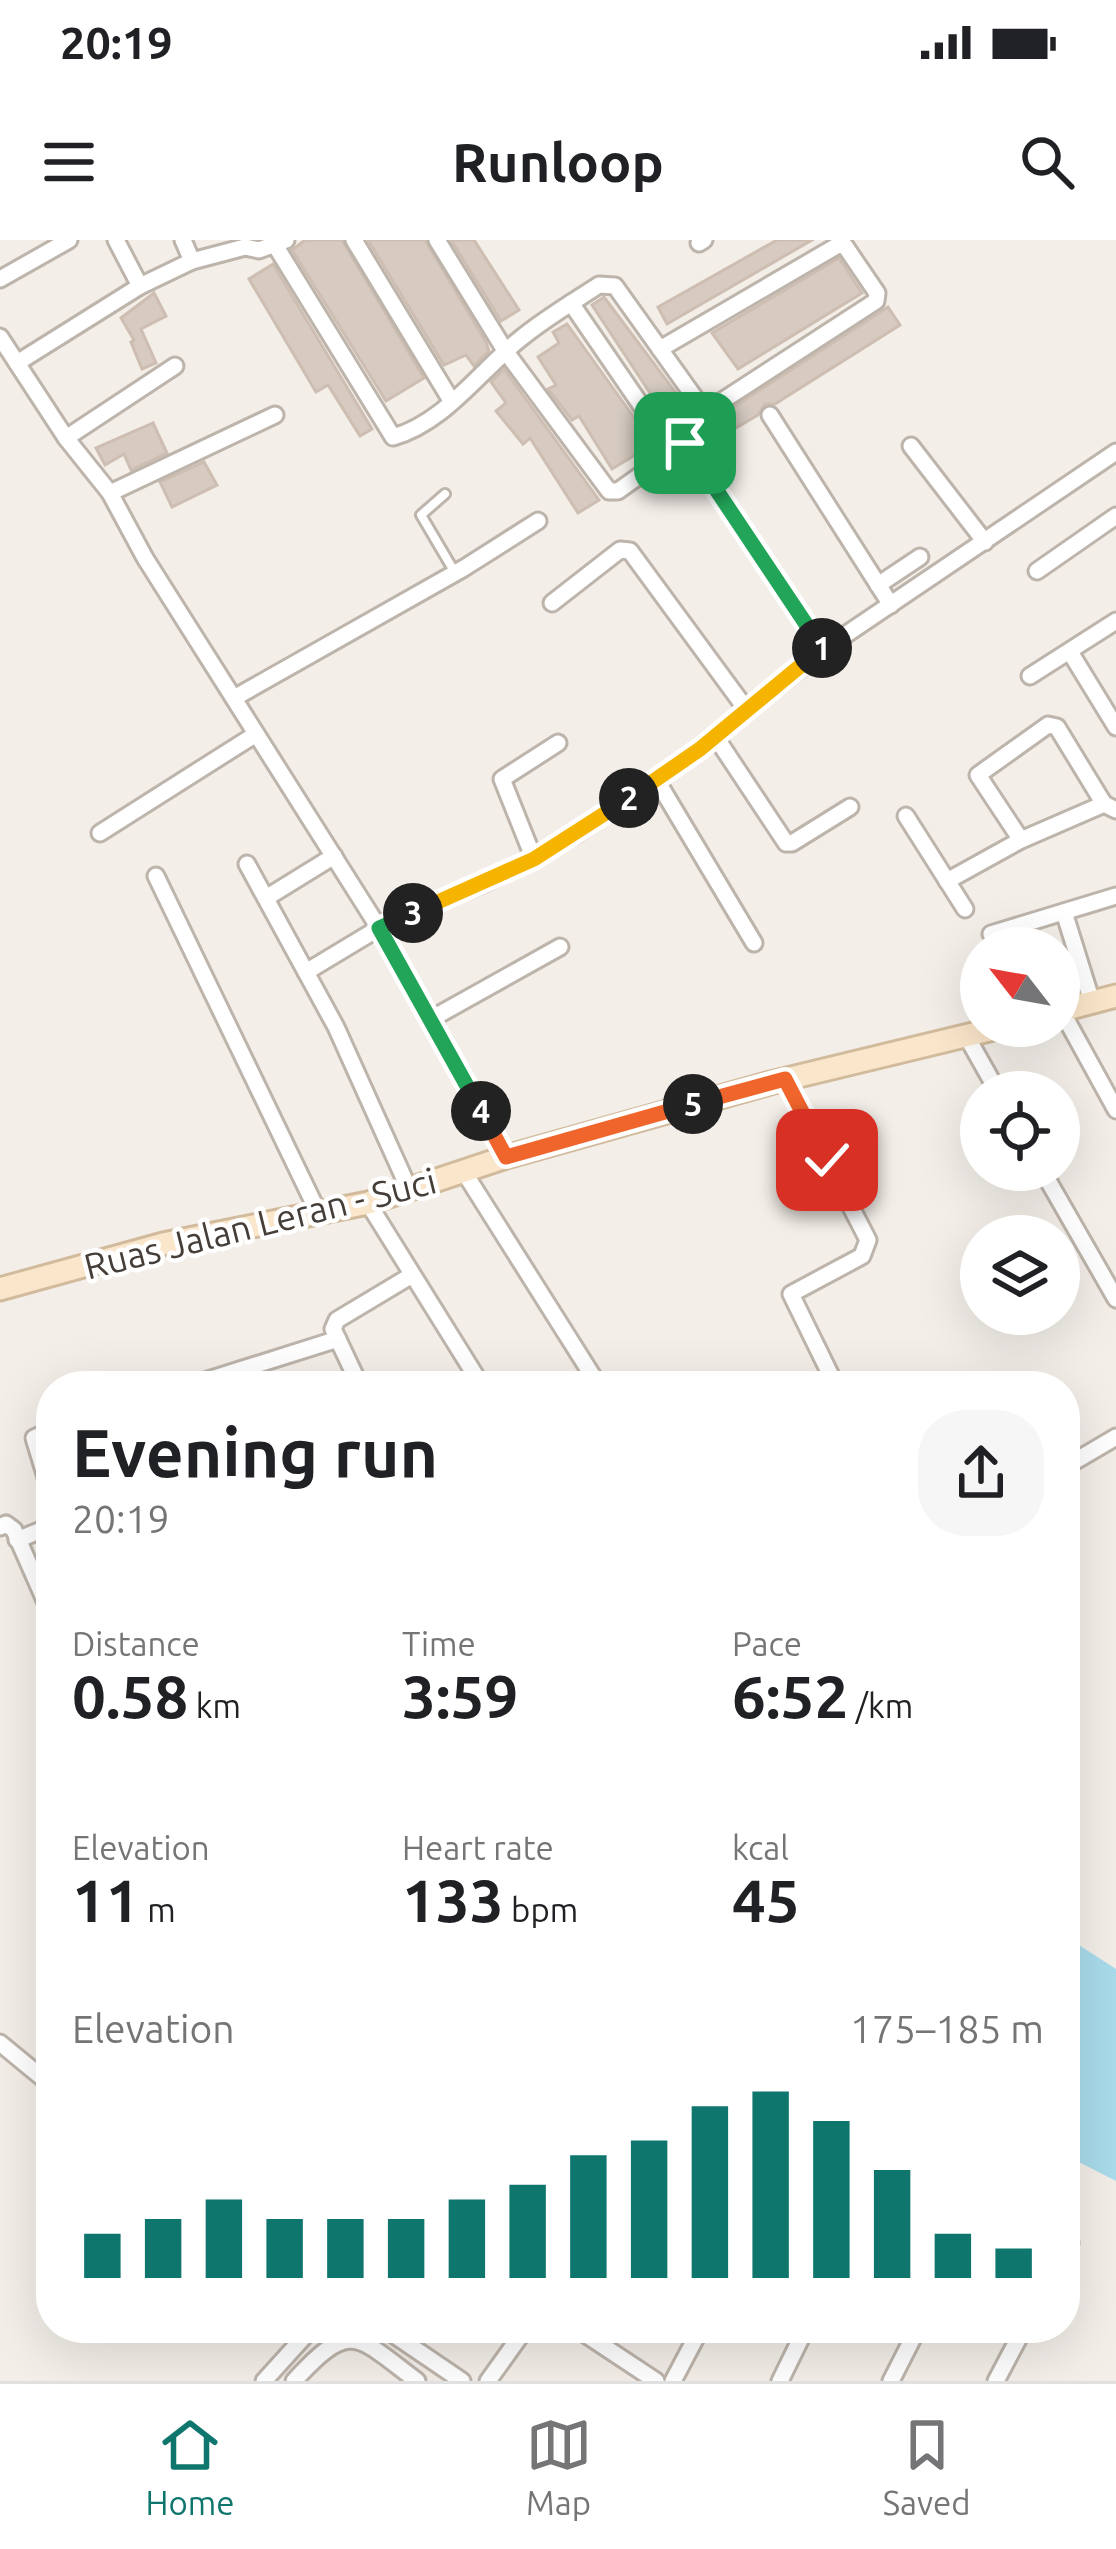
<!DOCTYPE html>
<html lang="en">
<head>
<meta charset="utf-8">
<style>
  :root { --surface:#fff; --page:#f6f6f6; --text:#202124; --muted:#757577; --line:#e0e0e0; --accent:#0f766e }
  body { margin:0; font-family:Ubuntu,sans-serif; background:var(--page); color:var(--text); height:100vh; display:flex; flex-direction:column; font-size:45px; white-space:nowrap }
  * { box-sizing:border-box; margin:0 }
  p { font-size:39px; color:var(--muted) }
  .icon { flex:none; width:66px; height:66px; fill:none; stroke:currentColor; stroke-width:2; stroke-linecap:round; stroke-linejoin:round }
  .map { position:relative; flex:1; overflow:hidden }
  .details { position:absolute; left:36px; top:1131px; width:1044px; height:972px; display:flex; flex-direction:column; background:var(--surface); border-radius:48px; box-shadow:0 12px 48px #0002 }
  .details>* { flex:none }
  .needle { width:78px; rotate:301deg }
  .fabs { position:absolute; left:960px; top:687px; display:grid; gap:24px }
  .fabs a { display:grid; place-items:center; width:120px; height:120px; border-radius:50%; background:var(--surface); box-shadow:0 12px 48px #0002; font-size:60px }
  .pin { position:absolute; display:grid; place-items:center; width:102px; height:102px; color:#fff; margin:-51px; border-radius:24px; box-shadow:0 6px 18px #0006 }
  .km { position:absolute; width:60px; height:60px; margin:-30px; border-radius:50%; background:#222; color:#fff; font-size:33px; line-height:60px; text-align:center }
  .round { display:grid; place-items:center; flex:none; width:126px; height:126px; border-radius:48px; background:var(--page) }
  .overview { display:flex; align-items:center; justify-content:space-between; height:204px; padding:0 36px }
  h1 { font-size:66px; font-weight:700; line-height:90px }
  .stats { display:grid; grid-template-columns:repeat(3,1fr); gap:18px; height:204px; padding:12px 36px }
  .stats div { display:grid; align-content:center }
  .stats b { font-size:60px; font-weight:700 }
  .stats small { font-size:33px; font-weight:400 }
  .stats p { font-size:33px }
  .chart { height:336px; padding:24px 36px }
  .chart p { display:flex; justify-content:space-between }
  .chart svg { width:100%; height:216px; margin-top:12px; stroke:var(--accent); stroke-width:6 }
  .status { display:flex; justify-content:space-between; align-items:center; height:84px; padding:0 60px; background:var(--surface); direction:ltr }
  .status svg { height:33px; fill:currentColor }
  header { display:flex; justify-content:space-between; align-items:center; height:156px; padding:0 36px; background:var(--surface); font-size:54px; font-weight:700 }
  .menu { display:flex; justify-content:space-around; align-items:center; height:168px; border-top:3px solid var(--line); background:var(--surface); font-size:33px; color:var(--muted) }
  .menu a { display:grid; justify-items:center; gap:6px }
  .menu .selected { color:var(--accent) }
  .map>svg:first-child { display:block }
  .water { fill:#a9dbeb }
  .building { fill:#d6cac1; stroke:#cebeb2; stroke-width:3 }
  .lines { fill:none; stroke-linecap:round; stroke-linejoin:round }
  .lane-casing { stroke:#bdb4ab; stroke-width:14 }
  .street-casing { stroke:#bdb4ab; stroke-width:21 }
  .secondary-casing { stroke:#d2bb9d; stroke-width:27 }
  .lane { stroke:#fff; stroke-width:8 }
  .street { stroke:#fff; stroke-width:15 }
  .secondary { stroke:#fae6ca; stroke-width:21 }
  .split-1-casing { stroke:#fff; stroke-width:24 }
  .split-2-casing { stroke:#fff; stroke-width:24 }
  .split-3-casing { stroke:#fff; stroke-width:24 }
  .split-4-casing { stroke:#fff; stroke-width:24 }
  .split-5-casing { stroke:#fff; stroke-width:24 }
  .split-6-casing { stroke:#fff; stroke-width:24 }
  .split-1 { stroke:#22a559; stroke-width:15 }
  .split-2 { stroke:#f5b400; stroke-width:15 }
  .split-3 { stroke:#f5b400; stroke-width:15 }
  .split-4 { stroke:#22a559; stroke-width:15 }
  .split-5 { stroke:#f0652b; stroke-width:15 }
  .split-6 { stroke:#f0652b; stroke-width:15 }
  .labels { text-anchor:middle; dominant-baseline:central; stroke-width:9; stroke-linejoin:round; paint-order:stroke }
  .street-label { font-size:36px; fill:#453d37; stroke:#fff }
</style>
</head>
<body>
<div class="status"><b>20:19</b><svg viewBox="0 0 49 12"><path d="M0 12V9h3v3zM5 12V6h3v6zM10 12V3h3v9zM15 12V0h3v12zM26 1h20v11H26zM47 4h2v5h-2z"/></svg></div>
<header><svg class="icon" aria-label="menu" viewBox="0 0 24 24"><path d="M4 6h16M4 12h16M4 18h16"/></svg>Runloop<svg class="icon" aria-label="search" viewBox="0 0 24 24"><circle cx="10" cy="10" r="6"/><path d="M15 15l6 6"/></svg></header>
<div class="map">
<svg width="1116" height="2141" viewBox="0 0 1116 2141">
  <rect width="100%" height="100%" fill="#f3eee8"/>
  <!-- water -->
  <path class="water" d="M1065,1696L1116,1729V1941L1065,1915Z"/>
  <!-- building -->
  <g class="building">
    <path d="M305,0H342L424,138L386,161L292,10Z"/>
    <path d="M368,0H425L486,102L489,111L474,126L466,115L444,125Z"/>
    <path d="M451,0H474L519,70L501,81Z"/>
    <path d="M777,0H812L667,84L658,67Z"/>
    <path d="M839,18L862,53L738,129L712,93Z"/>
    <path d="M273,24L372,189L360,196L328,145L316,152L249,39Z"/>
    <path d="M154,53L166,76L141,89L156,123L142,129L131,102L134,100L121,78Z"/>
    <path d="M604,57L694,177L677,194L592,65Z"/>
    <path d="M888,67L900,85L775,164H765L758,175L736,188L726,172Z"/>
    <path d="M567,84L653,204L612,229L579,176L572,180L548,149L556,145L538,117L559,103L553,92Z"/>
    <path d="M504,129L599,260L578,273L530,198L523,204L496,171L506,163L491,142Z"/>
    <path d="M153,183L167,213L131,230L124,214L105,225L96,208Z"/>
    <path d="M204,222L217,245L172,267L160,242Z"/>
  </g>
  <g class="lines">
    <!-- lane casing -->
    <g class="lane-casing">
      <path id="lane" d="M445,254L421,275L454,331"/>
    </g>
    <!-- street casing -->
    <g class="street-casing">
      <g id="street">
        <path d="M116,0L140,46"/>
        <path d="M354,0L452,162"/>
        <path d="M437,0L506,112L609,251H618L685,203"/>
        <path d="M699,3L704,0"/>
        <path d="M275,5L393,197C444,183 480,131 520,99C544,79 573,62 599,45L615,46L705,172L707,181L685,203L823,410"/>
        <path d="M192,21L245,7L259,10L286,0"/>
        <path d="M0,39L69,0"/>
        <path d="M571,63L673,212"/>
        <path d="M0,97L66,198L110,253L145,318L379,688L506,917"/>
        <path d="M660,109L840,4L845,6L877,53L876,61L705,172"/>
        <path d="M17,123L140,46L192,21L183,0"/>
        <path d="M770,175L891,365"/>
        <path d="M66,198L175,126"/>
        <path d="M911,206L985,302"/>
        <path d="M110,253L275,175"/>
        <path d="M1037,331L1116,276"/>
        <path d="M878,345L920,317"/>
        <path d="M552,363L620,310L630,311L746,469"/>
        <path d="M1070,412L1116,487"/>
        <path d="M1030,436L1116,381"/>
        <path d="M234,458L464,328L538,281"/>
        <path d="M715,496L786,603H792L850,567"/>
        <path d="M656,539L754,703"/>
        <path d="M906,576L965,669"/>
        <path d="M100,593L256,494"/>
        <path d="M1021,600L978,535L1048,485L1057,487L1104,564"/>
        <path d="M534,619L502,539L558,503"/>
        <path d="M247,624L336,787L408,947"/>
        <path d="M156,636L317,970"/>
        <path d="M947,641L1021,600L1104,564L1116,570"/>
        <path d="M266,658L334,616"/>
        <path d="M1064,672L1092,762"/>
        <path d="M991,694L1116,656"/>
        <path d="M306,732L379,688L489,641L576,594L700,509L823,410L1116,212"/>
        <path d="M1061,770L1116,870"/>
        <path d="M431,779L560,707"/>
        <path d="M967,797L998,852"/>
        <path d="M785,839L868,1000L862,1016L791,1054L836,1146"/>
        <path d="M1042,930L1116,1059"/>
        <path d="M464,932L599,1146"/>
        <path d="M368,963L482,1146"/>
        <path d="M189,1146L338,1099"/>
        <path d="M360,1146L333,1089L337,1080L412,1035"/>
        <path d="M51,1190L34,1198L51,1254"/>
        <path d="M1065,1227L1116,1197"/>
        <path d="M0,1287L6,1284L14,1290L51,1374"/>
        <path d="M17,1300L51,1286"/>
        <path d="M0,1803L51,1845"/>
        <path d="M1065,1993L1070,2003L1065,2013"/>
        <path d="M384,2088L462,2141"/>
        <path d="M576,2088L656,2141"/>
        <path d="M264,2141L312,2088"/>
        <path d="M294,2141C351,2079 356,2095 417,2141"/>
        <path d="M488,2141L526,2088"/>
        <path d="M673,2141L701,2088"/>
        <path d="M780,2141L806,2088"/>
        <path d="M891,2141L918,2088"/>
        <path d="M996,2141L1024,2088"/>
      </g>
    </g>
    <!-- secondary casing -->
    <g class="secondary-casing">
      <g id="secondary">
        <path d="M1059,771L1116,756"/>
        <path d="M0,1049L163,1004L368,963L506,917L770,843L1006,786"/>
      </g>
    </g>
    <!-- lane -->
    <use href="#lane" class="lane"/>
    <!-- street -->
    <use href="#street" class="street"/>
    <!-- secondary -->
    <use href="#secondary" class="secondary"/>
  </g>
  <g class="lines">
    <!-- split-1 casing -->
    <g class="split-1-casing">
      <path id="split-1" d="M685,203L822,408"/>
    </g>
    <!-- split-2 casing -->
    <g class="split-2-casing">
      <path id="split-2" d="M629,558L700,509L822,408"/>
    </g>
    <!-- split-3 casing -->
    <g class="split-3-casing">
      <path id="split-3" d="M413,673L534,619L629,558"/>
    </g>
    <!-- split-4 casing -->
    <g class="split-4-casing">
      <path id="split-4" d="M413,673L379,688L481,871"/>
    </g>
    <!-- split-5 casing -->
    <g class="split-5-casing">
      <path id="split-5" d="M481,871L506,917L693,864"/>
    </g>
    <!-- split-6 casing -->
    <g class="split-6-casing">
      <path id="split-6" d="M693,864L785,839L827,920"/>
    </g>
    <!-- split-1 -->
    <use href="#split-1" class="split-1"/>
    <!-- split-2 -->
    <use href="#split-2" class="split-2"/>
    <!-- split-3 -->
    <use href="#split-3" class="split-3"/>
    <!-- split-4 -->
    <use href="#split-4" class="split-4"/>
    <!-- split-5 -->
    <use href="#split-5" class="split-5"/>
    <!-- split-6 -->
    <use href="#split-6" class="split-6"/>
  </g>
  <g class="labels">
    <!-- street labels -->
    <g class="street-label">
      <text transform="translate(260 983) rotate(-14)">Ruas Jalan Leran - Suci</text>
    </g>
  </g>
</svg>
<div class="fabs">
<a><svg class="needle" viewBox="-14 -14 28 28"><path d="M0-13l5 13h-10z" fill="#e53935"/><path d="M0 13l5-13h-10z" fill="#757577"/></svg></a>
<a><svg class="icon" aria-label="locate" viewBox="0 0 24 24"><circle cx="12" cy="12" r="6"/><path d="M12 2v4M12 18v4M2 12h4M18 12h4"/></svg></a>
<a><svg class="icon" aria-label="layers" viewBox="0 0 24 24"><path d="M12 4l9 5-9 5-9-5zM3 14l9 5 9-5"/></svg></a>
</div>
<div class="pin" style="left:685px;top:203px;background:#1e9e55"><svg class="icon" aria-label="arrive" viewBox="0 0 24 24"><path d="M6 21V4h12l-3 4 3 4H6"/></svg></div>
<div class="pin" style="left:827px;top:920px;background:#d93025"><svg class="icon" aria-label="check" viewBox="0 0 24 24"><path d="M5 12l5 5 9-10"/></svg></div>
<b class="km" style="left:822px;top:408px">1</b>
<b class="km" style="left:629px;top:558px">2</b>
<b class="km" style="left:413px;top:673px">3</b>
<b class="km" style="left:481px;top:871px">4</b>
<b class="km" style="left:693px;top:864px">5</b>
<section class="details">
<div class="overview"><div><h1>Evening run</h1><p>20:19</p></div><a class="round"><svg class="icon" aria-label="share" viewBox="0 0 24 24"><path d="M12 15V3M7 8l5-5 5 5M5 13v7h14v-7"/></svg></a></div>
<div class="stats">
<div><p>Distance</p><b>0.58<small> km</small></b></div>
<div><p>Time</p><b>3:59</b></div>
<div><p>Pace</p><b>6:52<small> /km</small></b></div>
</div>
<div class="stats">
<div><p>Elevation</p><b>11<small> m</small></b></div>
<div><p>Heart rate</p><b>133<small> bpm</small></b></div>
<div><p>kcal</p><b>45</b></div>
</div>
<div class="chart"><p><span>Elevation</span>175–185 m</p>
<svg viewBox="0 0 160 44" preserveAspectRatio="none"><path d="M5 44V35M15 44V32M25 44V28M35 44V32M45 44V32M55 44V32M65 44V28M75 44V25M85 44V19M95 44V16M105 44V9M115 44V6M125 44V12M135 44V22M145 44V35M155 44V38"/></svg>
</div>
</section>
</div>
<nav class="menu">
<a class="selected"><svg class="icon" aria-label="home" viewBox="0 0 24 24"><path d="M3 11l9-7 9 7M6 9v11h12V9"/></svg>Home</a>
<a><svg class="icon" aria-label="map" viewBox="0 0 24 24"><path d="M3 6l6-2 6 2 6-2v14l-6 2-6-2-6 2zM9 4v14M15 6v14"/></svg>Map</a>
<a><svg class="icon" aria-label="saved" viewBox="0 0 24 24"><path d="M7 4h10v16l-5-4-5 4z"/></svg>Saved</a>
</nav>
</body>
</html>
